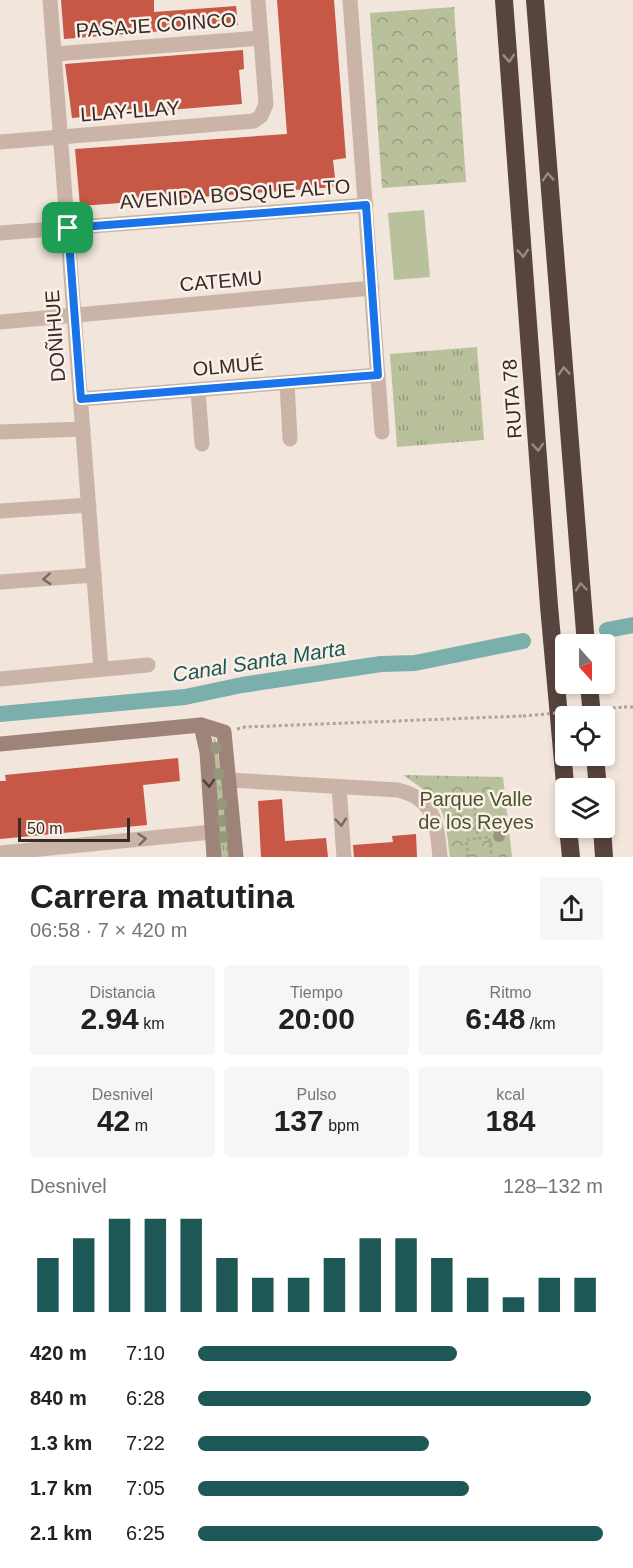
<!DOCTYPE html>
<html lang="es">
<head>
<meta charset="utf-8">
<style>
  :root { --surface:#fff; --page:#f6f6f6; --text:#222; --muted:#767676; --accent:#1d5856 }
  body { margin:0; font-family:Arial,sans-serif; background:var(--page); color:var(--text); height:100vh; display:flex; flex-direction:column; font-size:22px; white-space:nowrap }
  * { box-sizing:border-box; margin:0 }
  p { font-size:20px; color:var(--muted) }
  .icon { flex:none; width:33px; height:33px; fill:none; stroke:currentColor; stroke-width:2; stroke-linecap:round; stroke-linejoin:round }
  .map { position:relative; height:857px; overflow:hidden }
  .sheet { display:flex; flex-direction:column; background:var(--surface); flex:1 }
  .sheet>* { flex:none }
  .needle { width:39px; rotate:159deg }
  .fabs { position:absolute; left:555px; top:634px; display:grid; gap:12px }
  .fabs a { display:grid; place-items:center; width:60px; height:60px; border-radius:6px; background:var(--surface); box-shadow:0 3px 9px #0003; font-size:30px }
  .scale { position:absolute; left:18px; bottom:15px; width:112px; box-sizing:border-box; padding-left:6px; border:3px solid #372b28; border-top:0; font-size:16px; line-height:21px; white-space:nowrap; color:#372b28; -webkit-text-stroke:4px #faf0e8; paint-order:stroke }
  .pin { position:absolute; display:grid; place-items:center; width:51px; height:51px; color:#fff; margin:-26px; border-radius:12px; box-shadow:0 3px 9px #0006 }
  .round { display:grid; place-items:center; flex:none; width:63px; height:63px; border-radius:6px; background:var(--page) }
  .head { display:flex; align-items:center; justify-content:space-between; height:102px; padding:0 30px }
  h1 { font-size:33px; font-weight:800; line-height:45px }
  .metrics { display:grid; grid-template-columns:repeat(3,1fr); gap:9px; height:102px; padding:6px 30px }
  .metrics div { display:grid; align-content:center; border-radius:6px; background:var(--page); text-align:center }
  .metrics b { font-size:30px; font-weight:800 }
  .metrics small { font-size:16px; font-weight:400 }
  .metrics p { font-size:16px }
  .chart { height:168px; padding:12px 30px }
  .chart p { display:flex; justify-content:space-between }
  .chart svg { width:100%; height:108px; margin-top:6px; stroke:var(--accent); stroke-width:6 }
  ul { padding:0 30px; list-style:none; font-size:20px }
  li { display:grid; grid-template-columns:96px 72px 1fr; align-items:center; height:45px }
  li i { height:15px; border-radius:8px; background:var(--accent) }
  .map>svg:first-child { display:block }
  .grass { fill:url(#grass-tufts) }
  .park { fill:url(#park-crowns) }
  .pitch { fill:#b8c19b }
  .lines { fill:none; stroke-linecap:round; stroke-linejoin:round }
  .canal { stroke:#7aafac; stroke-width:16 }
  .building { fill:#c65845 }
  .path { stroke:#b69e92; stroke-width:3; stroke-dasharray:3 3; stroke-linecap:butt }
  .street { stroke:#cab4a7; stroke-width:15 }
  .secondary { stroke:#9e8379; stroke-width:15 }
  .highway { stroke:#58443f; stroke-width:18 }
  .path-bridge { stroke:#b69e92; stroke-width:3; stroke-dasharray:3 3; stroke-linecap:butt }
  .tree { fill:#96967b }
  .oneway { stroke:#998983 }
  .oneway2 { stroke:#796961 }
  .oneway3 { stroke:#51413c }
  .route-casing { stroke:#fff; stroke-width:12 }
  .route { stroke:#1a73e8; stroke-width:8 }
  .labels { text-anchor:middle; dominant-baseline:central; stroke-width:5; stroke-linejoin:round; paint-order:stroke }
  .street-label { font-size:20px; fill:#372b28; stroke:#faf0e8 }
  .park-label { font-size:20px; fill:#4a552b; stroke:#faf0e8 }
  .water-label { font-size:21px; font-style:italic; fill:#1d5856; stroke:#faf0e8 }
</style>
</head>
<body>
<div class="map">
<svg width="633" height="857" viewBox="0 0 633 857">
  <defs>
    <pattern id="grass-tufts" width="24" height="20" patternUnits="userSpaceOnUse" patternTransform="scale(1.5)"><rect width="24" height="20" fill="#b8c19b"/><path d="M3 7l-1-3M5 7V3M7 7l1-3M15 17l-1-3M17 17v-4M19 17l1-3" fill="none" stroke="#969d7e"/></pattern>
    <pattern id="park-crowns" width="20" height="18" patternUnits="userSpaceOnUse" patternTransform="scale(1.5)"><rect width="20" height="18" fill="#b8c19b"/><path d="M2 6a3 3 0 1 1 6 0M12 15a3 3 0 1 1 6 0" fill="none" stroke="#969d7e"/></pattern>
  </defs>
  <rect width="100%" height="100%" fill="#f2e5dc"/>
  <!-- grass -->
  <g class="grass">
    <path d="M477,347L484,440L397,447L390,354Z"/>
    <path d="M213,737L216,740L222,783L229,857H221Z"/>
  </g>
  <!-- park -->
  <g class="park">
    <path d="M454,7L466,182L382,188L370,13Z"/>
    <path d="M403,775L503,777L512,857H450C444,806 445,804 403,775Z"/>
  </g>
  <!-- pitch -->
  <path class="pitch" d="M424,210L430,277L394,280L388,213Z"/>
  <g class="lines">
    <!-- canal -->
    <g class="canal">
      <path d="M607,630L633,625"/>
      <path d="M0,714L185,697L242,685L381,664L415,663L523,641"/>
    </g>
  </g>
  <!-- building -->
  <g class="building">
    <path d="M61,0H154V12L236,6L238,25L64,39Z"/>
    <path d="M277,0H334L346,158L333,160L336,187L80,206L75,149L287,134Z"/>
    <path d="M243,50L244,69L239,70L242,104L72,118L65,64Z"/>
    <path d="M178,758L180,781L143,785L147,825L0,839V781H6L5,775Z"/>
    <path d="M282,799L285,841L326,838L328,857H261L258,801Z"/>
    <path d="M416,834L417,857H354L353,845L393,842L392,836Z"/>
  </g>
  <g class="lines">
    <!-- path -->
    <g class="path">
      <path d="M624,707H633"/>
      <path d="M237,729L245,727L523,716"/>
      <path d="M474,801L478,838"/>
      <path d="M444,808L486,800"/>
      <path d="M468,857L466,840L489,837L492,857"/>
    </g>
    <!-- street -->
    <g class="street">
      <path d="M50,0L101,669"/>
      <path d="M350,0L382,432"/>
      <path d="M55,54L261,38"/>
      <path d="M0,142L254,121L261,116L266,104L258,0"/>
      <path d="M0,233L366,205"/>
      <path d="M0,322L372,288"/>
      <path d="M287,383L290,439"/>
      <path d="M198,390L202,444"/>
      <path d="M81,399L378,375"/>
      <path d="M0,432L83,429"/>
      <path d="M0,511L89,505"/>
      <path d="M0,582L94,575"/>
      <path d="M0,679L148,665"/>
      <path d="M229,780L398,790C435,799 437,824 440,857"/>
      <path d="M339,787L344,857"/>
      <path d="M0,853L212,832"/>
    </g>
    <!-- secondary -->
    <g class="secondary">
      <path d="M201,725L207,752L214,857"/>
      <path d="M0,744L201,725L224,732L236,857"/>
    </g>
    <!-- highway -->
    <g class="highway">
      <path d="M504,0L549,606L566,795"/>
      <path d="M535,0L586,645"/>
      <path d="M589,684L592,717"/>
      <path d="M595,756L598,789"/>
      <path d="M568,828L571,857"/>
      <path d="M602,828L604,857"/>
    </g>
    <!-- path-bridge -->
    <path class="path-bridge" d="M523,716L624,707"/>
  </g>
  <!-- trees -->
  <g class="tree">
    <circle cx="216" cy="748" r="6"/>
    <circle cx="219" cy="774" r="6"/>
    <circle cx="222" cy="804" r="6"/>
    <circle cx="222" cy="821" r="6"/>
    <circle cx="499" cy="836" r="6"/>
    <circle cx="223" cy="837" r="6"/>
  </g>
  <!-- one-way arrows -->
  <defs><path id="oneway-chevron" d="M-2-3.5L2.5 0L-2 3.5" fill="none" stroke-width="1.6" stroke-linecap="round" stroke-linejoin="round" transform="scale(1.5)"/></defs>
  <g class="oneway">
    <use href="#oneway-chevron" transform="translate(509 58) rotate(86)"/>
    <use href="#oneway-chevron" transform="translate(548 177) rotate(-94)"/>
    <use href="#oneway-chevron" transform="translate(523 253) rotate(86)"/>
    <use href="#oneway-chevron" transform="translate(564 371) rotate(-94)"/>
    <use href="#oneway-chevron" transform="translate(538 447) rotate(86)"/>
    <use href="#oneway-chevron" transform="translate(581 587) rotate(-95)"/>
  </g>
  <g class="oneway2">
    <use href="#oneway-chevron" transform="translate(47 579) rotate(176)"/>
    <use href="#oneway-chevron" transform="translate(341 822) rotate(85)"/>
    <use href="#oneway-chevron" transform="translate(142 839) rotate(-6)"/>
  </g>
  <use class="oneway3" href="#oneway-chevron" transform="translate(209 783) rotate(86)"/>
  <g class="lines">
    <!-- route casing -->
    <g class="route-casing">
      <path id="route" d="M366,205L378,375L81,399L68,228Z"/>
    </g>
    <!-- route -->
    <use href="#route" class="route"/>
  </g>
  <g class="labels">
    <!-- street labels -->
    <g class="street-label">
      <text transform="translate(156 25) rotate(-4)">PASAJE COINCO</text>
      <text transform="translate(130 111) rotate(-4)">LLAY-LLAY</text>
      <text transform="translate(235 194) rotate(-4)">AVENIDA BOSQUE ALTO</text>
      <text transform="translate(221 281) rotate(-5)">CATEMU</text>
      <text transform="translate(55 336) rotate(-94)">DOÑIHUE</text>
      <text transform="translate(228 366) rotate(-5)">OLMUÉ</text>
      <text transform="translate(512 399) rotate(-94)">RUTA 78</text>
    </g>
    <!-- park labels -->
    <g class="park-label">
      <text x="476" y="799">Parque Valle<tspan x="476" dy="23">de los Reyes</tspan></text>
    </g>
    <!-- water labels -->
    <g class="water-label">
      <text transform="translate(259 661) rotate(-9)">Canal Santa Marta</text>
    </g>
  </g>
</svg>
<div class="fabs">
<a><svg class="needle" viewBox="-14 -14 28 28"><path d="M0-13l5 13h-10z" fill="#e53935"/><path d="M0 13l5-13h-10z" fill="#767676"/></svg></a>
<a><svg class="icon" aria-label="locate" viewBox="0 0 24 24"><circle cx="12" cy="12" r="6"/><path d="M12 2v4M12 18v4M2 12h4M18 12h4"/></svg></a>
<a><svg class="icon" aria-label="layers" viewBox="0 0 24 24"><path d="M12 4l9 5-9 5-9-5zM3 14l9 5 9-5"/></svg></a>
</div>
<div class="scale">50 m</div>
<div class="pin" style="left:68px;top:228px;background:#1e9e55"><svg class="icon" aria-label="arrive" viewBox="0 0 24 24"><path d="M6 21V4h12l-3 4 3 4H6"/></svg></div>
</div>
<section class="sheet">
<div class="head"><div><h1>Carrera matutina</h1><p>06:58 · 7 × 420 m</p></div><a class="round"><svg class="icon" aria-label="share" viewBox="0 0 24 24"><path d="M12 15V3M7 8l5-5 5 5M5 13v7h14v-7"/></svg></a></div>
<div class="metrics">
<div><p>Distancia</p><b>2.94<small> km</small></b></div>
<div><p>Tiempo</p><b>20:00</b></div>
<div><p>Ritmo</p><b>6:48<small> /km</small></b></div>
</div>
<div class="metrics">
<div><p>Desnivel</p><b>42<small> m</small></b></div>
<div><p>Pulso</p><b>137<small> bpm</small></b></div>
<div><p>kcal</p><b>184</b></div>
</div>
<div class="chart"><p><span>Desnivel</span>128–132 m</p>
<svg viewBox="0 0 160 44" preserveAspectRatio="none"><path d="M5 44V22M15 44V14M25 44V6M35 44V6M45 44V6M55 44V22M65 44V30M75 44V30M85 44V22M95 44V14M105 44V14M115 44V22M125 44V30M135 44V38M145 44V30M155 44V30"/></svg>
</div>
<ul>
<li><b>420 m</b>7:10<i style="width:64%"></i></li>
<li><b>840 m</b>6:28<i style="width:97%"></i></li>
<li><b>1.3 km</b>7:22<i style="width:57%"></i></li>
<li><b>1.7 km</b>7:05<i style="width:67%"></i></li>
<li><b>2.1 km</b>6:25<i style="width:100%"></i></li>
</ul>
</section>
</body>
</html>
